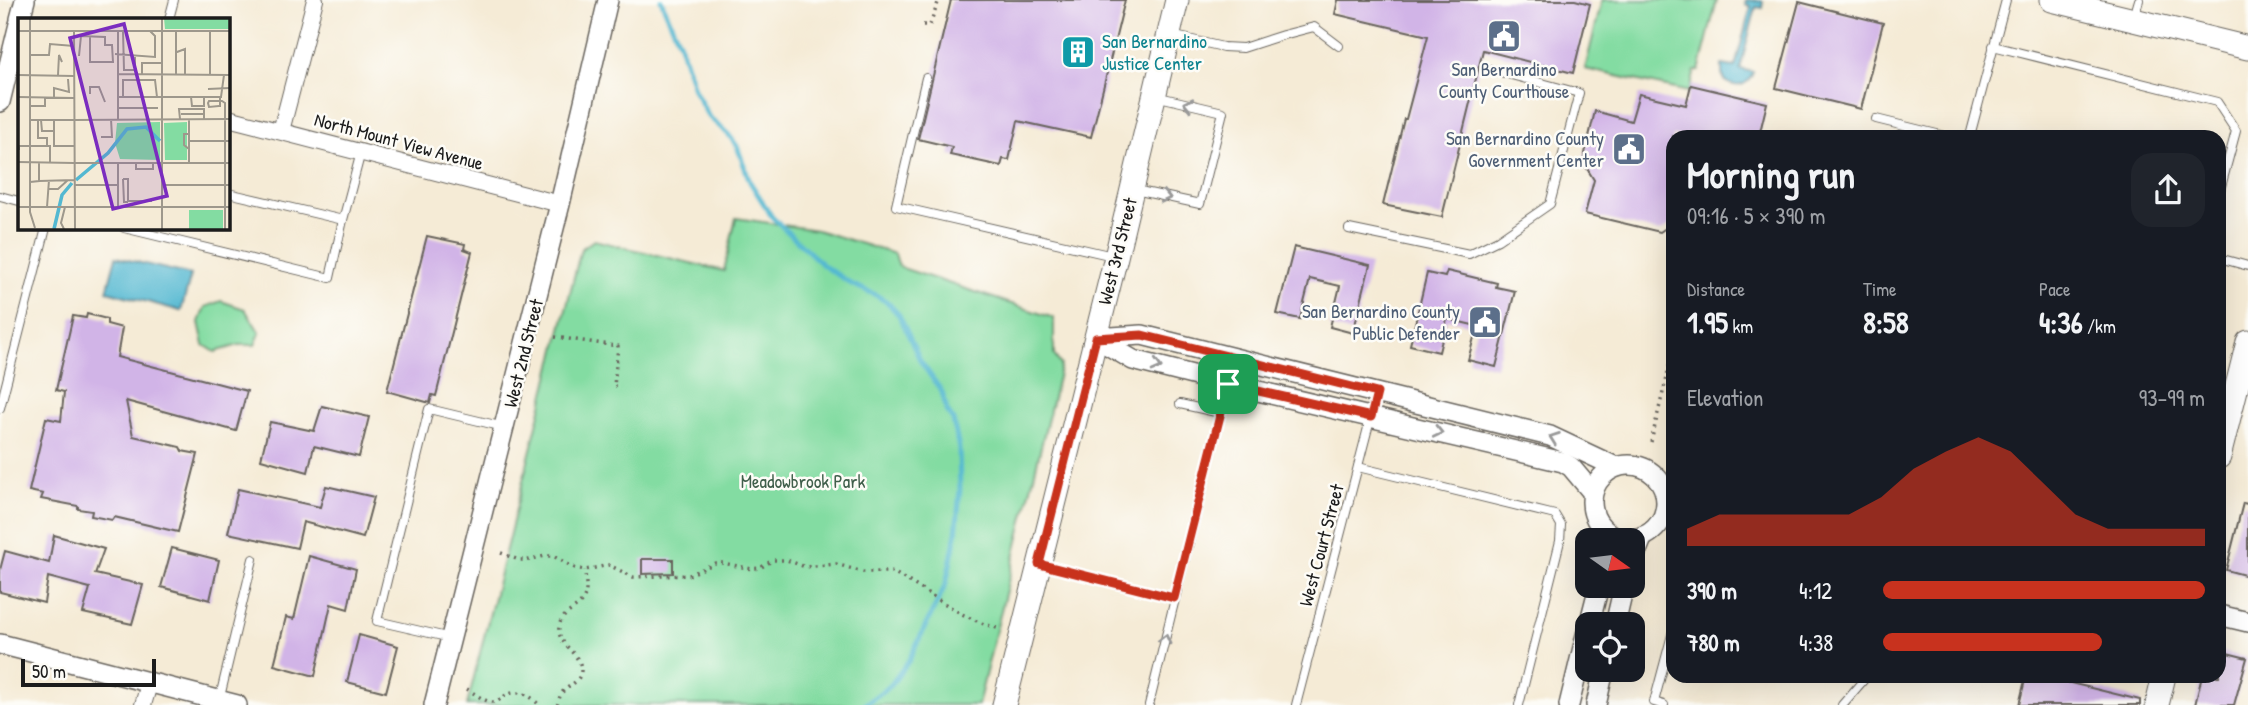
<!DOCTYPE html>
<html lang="en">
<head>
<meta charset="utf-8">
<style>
  :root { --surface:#171b24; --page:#20242c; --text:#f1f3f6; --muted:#9ea1a6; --accent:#c8321e }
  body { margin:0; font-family:"Patrick Hand",sans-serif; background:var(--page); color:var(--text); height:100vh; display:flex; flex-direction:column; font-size:26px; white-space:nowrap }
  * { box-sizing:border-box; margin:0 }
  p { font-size:23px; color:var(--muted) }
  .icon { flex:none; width:38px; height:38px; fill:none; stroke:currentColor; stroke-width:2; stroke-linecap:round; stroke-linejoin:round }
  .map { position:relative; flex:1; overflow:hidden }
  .side { position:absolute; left:1666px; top:130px; width:560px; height:553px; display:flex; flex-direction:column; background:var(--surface); border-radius:21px; box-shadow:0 7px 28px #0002 }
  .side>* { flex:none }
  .needle { width:46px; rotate:104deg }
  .tools { position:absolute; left:1575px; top:528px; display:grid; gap:14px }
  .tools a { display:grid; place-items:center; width:70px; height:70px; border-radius:14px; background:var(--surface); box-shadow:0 7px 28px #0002; font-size:35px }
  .scale { position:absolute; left:21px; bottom:18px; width:135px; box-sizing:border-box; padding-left:7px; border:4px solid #1c1c1c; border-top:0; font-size:19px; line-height:24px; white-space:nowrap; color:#1c1c1c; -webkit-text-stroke:5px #fdfcf7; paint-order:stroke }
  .pin { position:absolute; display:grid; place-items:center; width:60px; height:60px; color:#fff; margin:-30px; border-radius:14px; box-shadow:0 4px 10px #0006 }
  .round { display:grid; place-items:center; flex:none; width:74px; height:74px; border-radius:21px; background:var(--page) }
  .headline { display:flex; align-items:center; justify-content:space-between; height:119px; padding:0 21px }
  h1 { font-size:38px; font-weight:700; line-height:52px }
  .stats { display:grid; grid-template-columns:repeat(3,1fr); gap:10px; height:119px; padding:7px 21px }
  .stats div { display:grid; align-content:center }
  .stats b { font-size:30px; font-weight:700 }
  .stats small { font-size:19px; font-weight:400 }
  .stats p { font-size:19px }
  .chart { height:196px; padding:14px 21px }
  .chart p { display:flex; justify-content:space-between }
  .chart svg { width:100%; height:126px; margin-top:7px; fill:var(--accent); opacity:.7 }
  ul { padding:0 21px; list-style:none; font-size:23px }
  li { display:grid; grid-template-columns:112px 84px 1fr; align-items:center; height:52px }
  li i { height:18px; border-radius:9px; background:var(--accent) }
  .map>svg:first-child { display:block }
  .green { fill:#83dca2; stroke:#507c5f; stroke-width:2 }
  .water { fill:#53b8d1; stroke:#386a76; stroke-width:2 }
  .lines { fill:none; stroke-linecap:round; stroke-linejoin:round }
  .stream { stroke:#53b8d1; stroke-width:5 }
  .building { fill:#d1b4e7 }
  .service-casing { stroke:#68645d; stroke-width:10 }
  .minor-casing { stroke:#68645d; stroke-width:18 }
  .tertiary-casing { stroke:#68645d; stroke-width:22 }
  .secondary-casing { stroke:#68645d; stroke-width:25 }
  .path { stroke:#68645d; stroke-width:3.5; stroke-dasharray:2 5; stroke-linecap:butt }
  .service { stroke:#fff; stroke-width:8 }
  .minor { stroke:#fff; stroke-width:16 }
  .tertiary { stroke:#fff; stroke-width:19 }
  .secondary { stroke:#fff; stroke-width:23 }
  .oneway { stroke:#999 }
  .route-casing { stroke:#fff; stroke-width:14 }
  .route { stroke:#c8321e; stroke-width:9 }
  .labels { text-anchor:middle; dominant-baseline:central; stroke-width:5; stroke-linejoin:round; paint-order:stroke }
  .culture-label { font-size:19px; fill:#0d838f; stroke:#fdfcf7; text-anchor:start }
  .service-label { font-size:19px; fill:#4e5e75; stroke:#fdfcf7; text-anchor:end }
  .street-label { font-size:19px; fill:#1c1c1c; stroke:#fdfcf7 }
  .park-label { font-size:19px; fill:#405f4b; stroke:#fdfcf7 }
  .inset-river { fill:none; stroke:#53b8d1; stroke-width:3.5 }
  .inset-road { fill:none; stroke:#9e988c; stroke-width:2 }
  .view { fill:#7b2cbf; fill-opacity:0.15; stroke:#7b2cbf; stroke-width:3.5 }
  .inset-edge { fill:none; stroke:#1c1c1c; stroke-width:3.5 }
</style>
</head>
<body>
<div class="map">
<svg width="2248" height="705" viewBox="0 0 2248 705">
  <rect width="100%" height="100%" fill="#fdfcf7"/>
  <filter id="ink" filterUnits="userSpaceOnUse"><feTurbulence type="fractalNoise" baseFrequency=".0143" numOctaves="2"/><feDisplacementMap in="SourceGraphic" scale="14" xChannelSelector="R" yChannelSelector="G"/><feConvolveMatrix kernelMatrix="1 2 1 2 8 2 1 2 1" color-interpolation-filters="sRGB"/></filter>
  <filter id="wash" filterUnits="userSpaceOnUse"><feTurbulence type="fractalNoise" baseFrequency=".00686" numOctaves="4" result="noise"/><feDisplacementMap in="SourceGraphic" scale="28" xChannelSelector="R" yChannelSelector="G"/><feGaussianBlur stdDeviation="1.57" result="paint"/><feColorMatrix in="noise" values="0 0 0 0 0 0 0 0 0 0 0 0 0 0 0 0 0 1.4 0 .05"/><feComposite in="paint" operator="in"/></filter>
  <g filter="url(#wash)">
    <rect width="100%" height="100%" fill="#f5ebd6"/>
    <!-- green -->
    <g class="green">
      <path d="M1602,0H1717L1699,71H1695L1689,92L1585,69Z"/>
      <path d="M736,218L817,230L895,254L899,267L1054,318V355L1061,365L978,705H467L581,249L594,240L724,271Z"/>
      <path d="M221,301L245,309L260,333L255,345H239L215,352L204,345L199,322L205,307Z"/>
    </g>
    <!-- water -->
    <g class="water">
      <path d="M1746,0L1763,1L1762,8L1756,7L1740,69L1753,72C1749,85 1738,89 1726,82L1722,74V65L1735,67L1751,6L1745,4Z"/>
      <path d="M116,257L191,275L181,311L107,291Z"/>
    </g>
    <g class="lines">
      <!-- stream -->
      <path class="stream" d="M661,0L680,44L694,89L708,116L728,134L737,146L750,182L772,217L824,266L853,285L874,294L887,302L899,315L921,362L942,392L947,411L953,420L959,449L960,489L956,535L946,584L909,660L891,685L864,705"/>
    </g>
    <g id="blocks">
      <!-- building -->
      <g class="building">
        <path d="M951,0H1125L1091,137L1018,121L1009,160L1003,159L1001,166L950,155L952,147L918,139Z"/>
        <path d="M1338,0H1575L1590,4L1573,73L1483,50L1442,217L1383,205L1404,119H1406L1428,36L1335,14Z"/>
        <path d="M1799,2L1883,23L1861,109L1776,88Z"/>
        <path d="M1691,85L1767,103L1759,136H1673V223L1660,232L1585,214L1594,180L1583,162L1595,111L1631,121L1639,94L1686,105Z"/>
        <path d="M427,236L465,244L464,249L472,252L436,396L432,395L430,403L387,391Z"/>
        <path d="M1294,247L1370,265L1353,333L1330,327L1340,286L1310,279L1300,319L1277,314Z"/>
        <path d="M1447,271L1497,283L1496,287L1515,291L1496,367L1468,360L1477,326L1447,319L1439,352L1410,345L1427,273L1445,277Z"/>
        <path d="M87,314L107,319V324L122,328L117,357L247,391L236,431L126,401L133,436L180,447L182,451L198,454L178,532L114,517L112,520L91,516L92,511L78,509V506L41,499L43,494L29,491L46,418L61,421L64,392L56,390L73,316L86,318Z"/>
        <path d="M322,406L369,417L359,457L314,446L308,472L261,459L270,422L314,431Z"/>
        <path d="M326,486L374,497L363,538L303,522L297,548L228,533L238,489L320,507Z"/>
        <path d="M2243,503L2248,504V576L2226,570Z"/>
        <path d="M54,535L104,549L95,574L143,585L132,624L83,613L90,588L48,577L44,603L0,592V570L5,551L49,563Z"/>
        <path d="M172,548L219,560L210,600L161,587Z"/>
        <path d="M309,556L356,569L348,609L331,604L315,676L274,665L286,617L294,619Z"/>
        <path d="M642,559H673V573L642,574Z"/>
        <path d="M359,635L398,646L386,692L347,682Z"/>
        <path d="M2219,651L2247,658L2234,705H2195L2202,676H2219Z"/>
        <path d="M2026,676H2042L2140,700V705H2019Z"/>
      </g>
    </g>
  </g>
  <g filter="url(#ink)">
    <use href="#blocks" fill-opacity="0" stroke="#68645d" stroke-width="2"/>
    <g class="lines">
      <!-- service casing -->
      <g class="service-casing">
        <g id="service">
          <path d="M2134,17L2139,0"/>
          <path d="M169,19L174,0"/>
          <path d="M1171,35L1223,47L1243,48L1283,35L1314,27L1339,46"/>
          <path d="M1993,46L2217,102L2236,131L2219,194"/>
          <path d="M926,78L896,206L1113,256"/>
          <path d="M1876,119L1945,136"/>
          <path d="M1970,136L2006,0"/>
          <path d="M1135,190L1200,204L1223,112L1155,96"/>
          <path d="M228,193L343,220L361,152"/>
          <path d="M0,196L19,201"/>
          <path d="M124,228L330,278L343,220"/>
          <path d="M1349,229L1469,254L1498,240L1550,204L1579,93L1489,69"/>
          <path d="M2219,258L2248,266"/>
          <path d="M1180,404L1220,413"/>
          <path d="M0,408L46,228"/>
          <path d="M1358,467L1555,515L1561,525L1560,541L1519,705"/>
          <path d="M1041,565L1174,598"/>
          <path d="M451,638L377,621L429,409L504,427"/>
          <path d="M219,701L253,559"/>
          <path d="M1149,705L1234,358"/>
          <path d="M1296,705L1377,393"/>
          <path d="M1664,705L1654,702L1673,631"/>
          <path d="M1842,705L1867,676"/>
        </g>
      </g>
      <!-- minor casing -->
      <g class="minor-casing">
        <g id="minor">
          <path d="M228,118L560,204"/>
          <path d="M281,131L315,0"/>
          <path d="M143,705L149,684"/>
        </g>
      </g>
      <!-- tertiary casing -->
      <g class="tertiary-casing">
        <g id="tertiary">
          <path d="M20,19L25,0"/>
          <path d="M0,102L19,24"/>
          <path d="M1096,338L1142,335L1234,358L1550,436L1616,467"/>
          <path d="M1096,338L1133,360L1228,384L1563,462L1571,467L1592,492"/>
          <circle cx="1629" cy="502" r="37"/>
          <path d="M1633,560L1643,536"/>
          <path d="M2219,615L2248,622"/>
          <path d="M1589,625L1599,586"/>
          <path d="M1615,625L1624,586"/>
          <path d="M0,644L237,705"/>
          <path d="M434,705L560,204L608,0"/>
          <path d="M1569,705L1587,631"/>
          <path d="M1596,705L1604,670"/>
        </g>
      </g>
      <!-- secondary casing -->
      <g class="secondary-casing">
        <g id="secondary">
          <path d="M2052,0L2248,48"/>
          <path d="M2219,457L2248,342"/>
          <path d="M1004,705L1116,257L1177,0"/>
          <path d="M2157,705L2164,676"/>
        </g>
      </g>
      <!-- path -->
      <g class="path">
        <path d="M923,25H930L939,0"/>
        <path d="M555,337L618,346L614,386H616"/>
        <path d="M1651,442L1673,351"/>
        <path d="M501,553L519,560H529L545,556H553L575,568L585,570L609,565L633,577L689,575L715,563H723L752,569L760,568L773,560H787L805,567L836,564L863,572H893L962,614L981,623L1000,629"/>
        <path d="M467,689C474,693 485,702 493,702C499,702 503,696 508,694C520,690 532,696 539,705"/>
        <path d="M557,705C558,704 560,695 561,694C565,687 577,684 580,675C587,656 556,646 559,627C561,612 578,610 584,598C588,590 585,579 585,570"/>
      </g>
      <!-- service -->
      <use href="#service" class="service"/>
      <!-- minor -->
      <use href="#minor" class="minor"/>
      <!-- tertiary -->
      <use href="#tertiary" class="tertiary"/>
      <!-- secondary -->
      <use href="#secondary" class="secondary"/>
    </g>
    <!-- one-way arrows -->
    <defs><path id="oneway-chevron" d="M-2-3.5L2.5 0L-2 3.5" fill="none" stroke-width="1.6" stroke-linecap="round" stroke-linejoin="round" transform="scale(1.75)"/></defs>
    <g class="oneway">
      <use href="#oneway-chevron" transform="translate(1188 104) rotate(-167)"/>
      <use href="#oneway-chevron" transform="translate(1166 197) rotate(13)"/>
      <use href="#oneway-chevron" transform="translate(1157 366) rotate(15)"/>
      <use href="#oneway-chevron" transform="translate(1438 432) rotate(13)"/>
      <use href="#oneway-chevron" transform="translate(1554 438) rotate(-160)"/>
      <use href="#oneway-chevron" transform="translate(1165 639) rotate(-76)"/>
    </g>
  </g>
  <g class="lines" filter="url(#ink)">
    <!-- route casing -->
    <g class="route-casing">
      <path id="route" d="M1142,335L1377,393L1371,417L1228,384L1174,598L1039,564L1096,338Z"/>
    </g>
    <!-- route -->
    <use href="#route" class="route"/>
  </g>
  <!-- icons -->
  <defs>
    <g id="civic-square" transform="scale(1.75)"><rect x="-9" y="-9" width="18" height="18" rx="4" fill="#5c6f8a" stroke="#fdfcf7"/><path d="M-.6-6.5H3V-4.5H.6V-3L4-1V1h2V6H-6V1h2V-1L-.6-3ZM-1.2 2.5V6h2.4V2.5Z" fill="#fff"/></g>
    <g id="building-square" transform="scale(1.75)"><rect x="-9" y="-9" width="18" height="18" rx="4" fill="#0f9aa8" stroke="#fdfcf7"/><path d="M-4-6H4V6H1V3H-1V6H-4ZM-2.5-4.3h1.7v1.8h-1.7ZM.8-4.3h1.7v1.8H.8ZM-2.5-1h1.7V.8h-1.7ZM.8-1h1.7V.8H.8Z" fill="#fff"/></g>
  </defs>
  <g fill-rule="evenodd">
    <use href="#civic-square" x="1504" y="36"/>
    <use href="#building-square" x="1078" y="52"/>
    <use href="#civic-square" x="1629" y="149"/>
    <use href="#civic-square" x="1485" y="322"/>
  </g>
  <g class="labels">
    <!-- culture labels -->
    <g class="culture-label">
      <text x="1102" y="41">San Bernardino<tspan x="1102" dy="22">Justice Center</tspan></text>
    </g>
    <!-- service labels -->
    <g class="service-label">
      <text x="1504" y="69" text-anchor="middle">San Bernardino<tspan x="1504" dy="22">County Courthouse</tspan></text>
      <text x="1604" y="138">San Bernardino County<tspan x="1604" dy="22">Government Center</tspan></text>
      <text x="1460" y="311">San Bernardino County<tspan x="1460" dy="22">Public Defender</tspan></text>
    </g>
    <!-- street labels -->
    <g class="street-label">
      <text transform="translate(399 141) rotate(15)">North Mount View Avenue</text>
      <text transform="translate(1117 251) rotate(-76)">West 3rd Street</text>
      <text transform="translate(523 353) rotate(-76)">West 2nd Street</text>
      <text transform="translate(1321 545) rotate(-75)">West Court Street</text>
    </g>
    <!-- park labels -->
    <g class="park-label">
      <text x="803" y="481">Meadowbrook Park</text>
    </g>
  </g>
  <!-- overview -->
  <g transform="translate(18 18)">
    <rect width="212" height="212" fill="#f5ebd6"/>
    <path d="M146,0H212V11H147ZM142,104V142L102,141L97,125L99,105ZM169,104V142H147L146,105ZM171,192H205V211H171Z" fill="#83dca2"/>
    <path class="inset-river" d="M58,162L90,135L109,111L128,109L142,123M36,211L44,177L54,165"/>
    <path class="inset-road" d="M12,0V194L17,210M144,0V211M0,13H212M56,13L57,211M100,13V101M105,13L106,52H117V39M72,19V44H96M159,34L167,31V57M97,36L137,39V18L132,13M13,37H31L32,26L56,28M61,38L63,18L87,19V27H94L95,44M100,56L212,57M124,56V45H144M158,56V13M0,57L56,58M40,57L41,37L44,44M192,57V14M190,71L212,70M72,76V69H81L87,84M0,79L56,80M36,79V70L51,74L50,61M99,79H203L206,57M105,79V62H137L139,79M173,79L174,88H186V79M202,79V88H201L191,89L190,85L191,83H204L207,85V211M12,88H27V80M99,90H140M163,96H186M162,101L161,91H186V101M12,102H56M20,102V120H29V128M23,102L24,113H36M36,102V128H56M56,102L212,101M83,119H94L93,101M171,123H212M171,131L166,127V116H171M1,132V128H32V145M0,144L56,145M56,145H212M118,145V151H135V145M171,145V102M105,161H110V183H134M105,161L106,184H110M21,163L56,162M12,164L21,163V145M56,167H100M144,167H212M31,171H40L50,162M0,189H212M29,189L31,162M100,189V145M46,211L43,205L47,189"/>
    <path class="view" d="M106,6L149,178L95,191L52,20Z"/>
    <rect width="212" height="212" class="inset-edge"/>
  </g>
</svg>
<div class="tools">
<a><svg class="needle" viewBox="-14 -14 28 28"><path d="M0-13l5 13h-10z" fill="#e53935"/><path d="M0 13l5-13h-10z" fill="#9ea1a6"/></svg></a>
<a><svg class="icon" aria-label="locate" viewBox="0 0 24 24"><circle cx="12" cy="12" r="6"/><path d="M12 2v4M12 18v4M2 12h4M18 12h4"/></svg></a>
</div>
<div class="scale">50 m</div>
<div class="pin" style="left:1228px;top:384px;background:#1e9e55"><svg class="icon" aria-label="arrive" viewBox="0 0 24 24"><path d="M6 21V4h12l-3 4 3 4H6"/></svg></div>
<section class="side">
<div class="headline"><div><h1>Morning run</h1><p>09:16 · 5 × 390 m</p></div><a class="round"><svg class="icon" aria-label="share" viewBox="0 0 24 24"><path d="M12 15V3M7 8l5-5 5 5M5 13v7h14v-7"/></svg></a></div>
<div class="stats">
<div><p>Distance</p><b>1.95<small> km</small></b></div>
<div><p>Time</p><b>8:58</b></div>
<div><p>Pace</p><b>4:36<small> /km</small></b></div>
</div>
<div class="chart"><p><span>Elevation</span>93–99 m</p>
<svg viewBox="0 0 160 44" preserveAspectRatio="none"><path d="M0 44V38L10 33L20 33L30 33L40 33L50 33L60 27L70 17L80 11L90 6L100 11L110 22L120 33L130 38L140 38L150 38L160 38V44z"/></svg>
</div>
<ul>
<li><b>390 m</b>4:12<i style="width:100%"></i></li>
<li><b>780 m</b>4:38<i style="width:68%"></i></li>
</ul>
</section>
</div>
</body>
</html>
